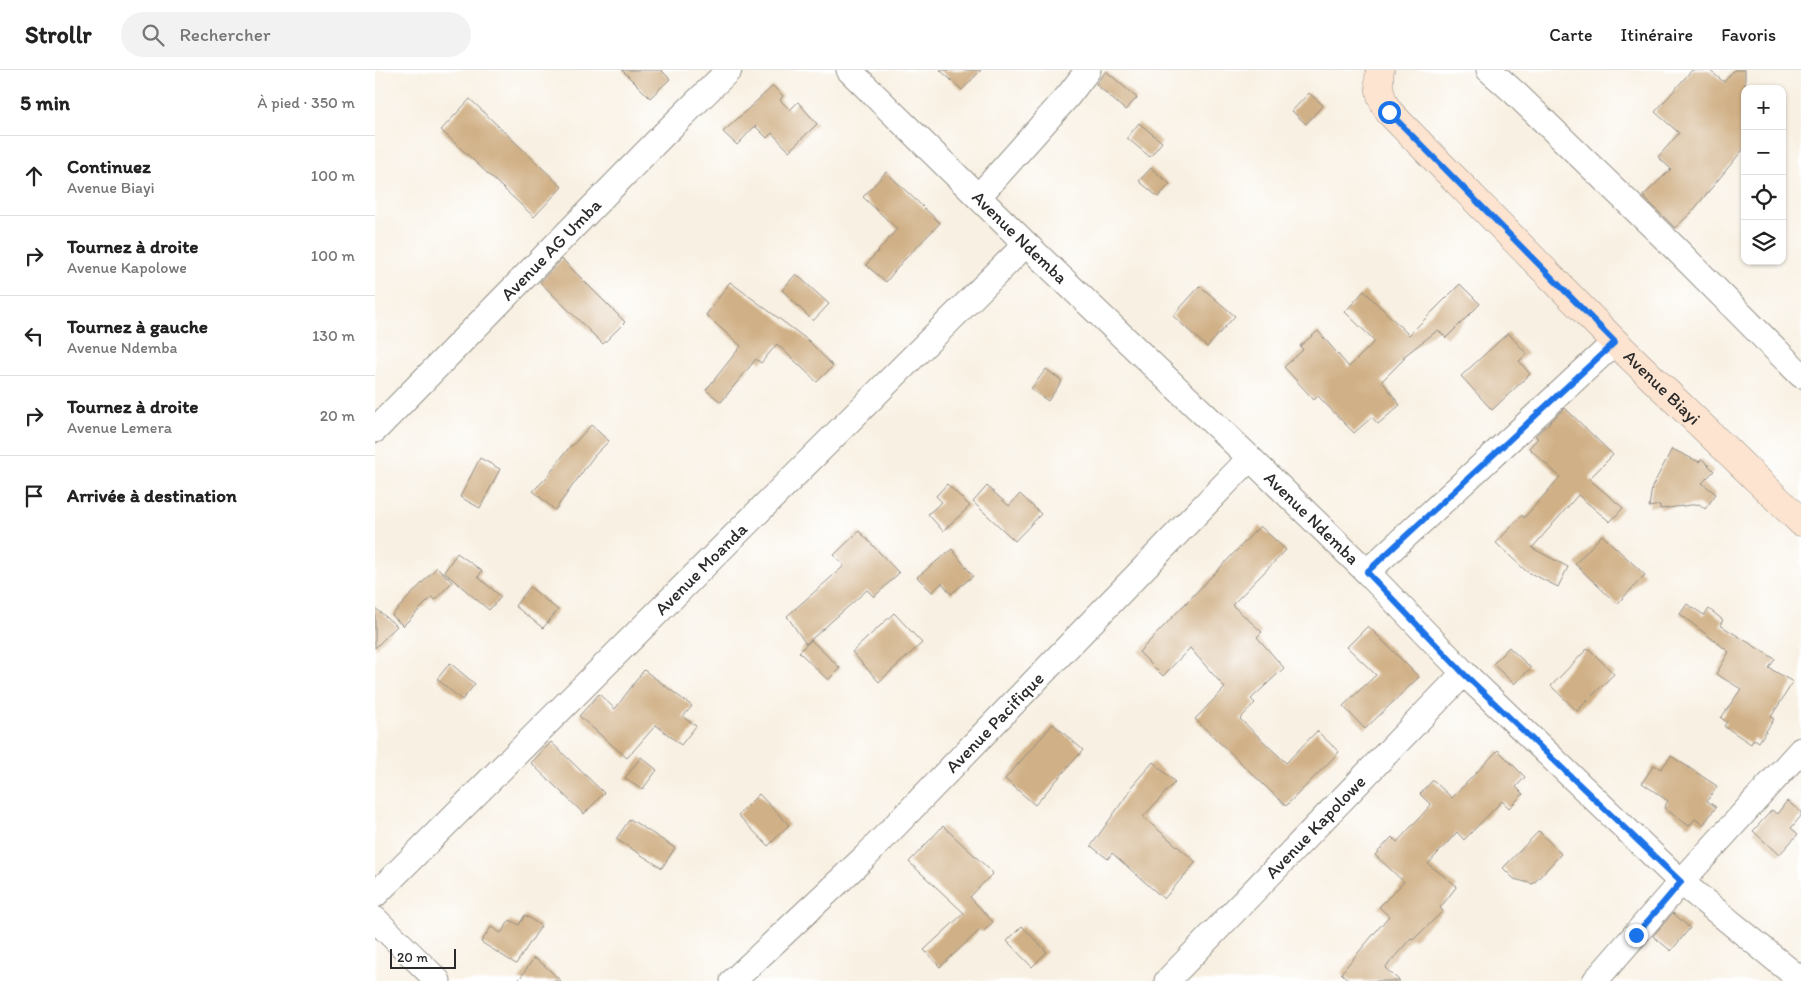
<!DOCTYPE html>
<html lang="fr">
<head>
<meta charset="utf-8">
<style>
  :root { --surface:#fff; --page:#f2f2f2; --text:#222; --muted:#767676; --line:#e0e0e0 }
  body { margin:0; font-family:Itim,sans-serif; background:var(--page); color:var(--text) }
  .controls { position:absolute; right:15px; top:15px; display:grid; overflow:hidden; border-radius:10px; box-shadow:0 1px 4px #0004 }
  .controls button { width:45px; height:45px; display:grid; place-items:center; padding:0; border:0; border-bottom:1px solid var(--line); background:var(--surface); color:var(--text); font:25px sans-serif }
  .scale { position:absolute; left:15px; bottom:12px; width:66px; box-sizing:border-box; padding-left:5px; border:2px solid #2b2b2b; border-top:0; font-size:14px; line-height:18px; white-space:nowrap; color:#2b2b2b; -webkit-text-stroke:4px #fff; paint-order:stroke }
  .stop { position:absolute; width:15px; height:15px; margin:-11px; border:4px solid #1a73e8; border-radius:50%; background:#fff }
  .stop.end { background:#1a73e8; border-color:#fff; box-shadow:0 1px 5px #0008 }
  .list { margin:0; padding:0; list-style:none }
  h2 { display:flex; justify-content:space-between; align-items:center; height:65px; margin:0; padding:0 20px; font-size:21px }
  h2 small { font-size:16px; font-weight:400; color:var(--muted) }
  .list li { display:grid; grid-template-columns:32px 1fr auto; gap:15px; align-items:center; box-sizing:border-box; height:80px; padding:0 20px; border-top:1px solid var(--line) }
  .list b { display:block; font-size:19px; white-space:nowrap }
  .list p { margin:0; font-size:16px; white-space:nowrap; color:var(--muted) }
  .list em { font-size:16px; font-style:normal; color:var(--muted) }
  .icon { flex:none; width:28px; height:28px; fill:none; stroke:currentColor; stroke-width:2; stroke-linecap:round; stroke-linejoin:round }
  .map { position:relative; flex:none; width:1426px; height:911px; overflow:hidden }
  header { display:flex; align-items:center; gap:30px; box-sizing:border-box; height:70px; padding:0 25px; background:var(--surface); border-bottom:1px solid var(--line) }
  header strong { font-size:24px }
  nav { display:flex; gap:28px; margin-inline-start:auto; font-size:18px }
  .search { width:350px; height:45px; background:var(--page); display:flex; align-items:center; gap:12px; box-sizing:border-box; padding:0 18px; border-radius:28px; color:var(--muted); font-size:19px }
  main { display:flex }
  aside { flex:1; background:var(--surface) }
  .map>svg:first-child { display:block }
</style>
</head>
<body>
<header>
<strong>Strollr</strong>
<div class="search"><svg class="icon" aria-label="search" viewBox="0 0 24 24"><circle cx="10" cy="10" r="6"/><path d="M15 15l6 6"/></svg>Rechercher</div>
<nav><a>Carte</a><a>Itinéraire</a><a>Favoris</a></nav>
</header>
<main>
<aside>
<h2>5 min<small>À pied · 350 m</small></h2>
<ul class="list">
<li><svg class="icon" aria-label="ahead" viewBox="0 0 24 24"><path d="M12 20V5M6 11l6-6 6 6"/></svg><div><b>Continuez</b><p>Avenue Biayi</p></div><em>100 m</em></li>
<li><svg class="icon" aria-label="right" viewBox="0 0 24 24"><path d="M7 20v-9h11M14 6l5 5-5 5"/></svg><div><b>Tournez à droite</b><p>Avenue Kapolowe</p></div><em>100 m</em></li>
<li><svg class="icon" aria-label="left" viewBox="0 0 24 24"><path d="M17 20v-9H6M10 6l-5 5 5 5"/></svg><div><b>Tournez à gauche</b><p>Avenue Ndemba</p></div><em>130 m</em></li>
<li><svg class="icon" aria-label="right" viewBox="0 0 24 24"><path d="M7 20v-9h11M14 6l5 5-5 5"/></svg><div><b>Tournez à droite</b><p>Avenue Lemera</p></div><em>20 m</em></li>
<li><svg class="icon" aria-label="arrive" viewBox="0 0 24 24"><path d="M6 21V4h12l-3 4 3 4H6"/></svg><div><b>Arrivée à destination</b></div></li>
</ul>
</aside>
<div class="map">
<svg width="1426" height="911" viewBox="0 0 1426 911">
  <rect width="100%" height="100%" fill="#fff"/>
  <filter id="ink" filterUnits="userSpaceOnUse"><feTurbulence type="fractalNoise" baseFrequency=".02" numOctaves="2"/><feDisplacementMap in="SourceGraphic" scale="10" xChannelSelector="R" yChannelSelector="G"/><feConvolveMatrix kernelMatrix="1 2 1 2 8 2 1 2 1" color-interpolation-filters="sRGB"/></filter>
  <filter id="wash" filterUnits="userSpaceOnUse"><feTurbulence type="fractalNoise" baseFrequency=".0096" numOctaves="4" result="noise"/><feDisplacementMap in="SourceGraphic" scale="20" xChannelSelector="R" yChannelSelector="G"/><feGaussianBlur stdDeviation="1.12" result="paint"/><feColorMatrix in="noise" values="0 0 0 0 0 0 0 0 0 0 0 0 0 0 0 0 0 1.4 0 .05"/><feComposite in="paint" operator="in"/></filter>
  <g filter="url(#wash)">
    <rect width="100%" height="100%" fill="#f8f0e2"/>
    <g id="blocks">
      <!-- building -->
      <path fill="#d0b086" d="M 247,0 L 286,0 L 295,9 L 275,28 Z
        M 565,0 L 606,0 L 587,20 Z
        M 1317,0 L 1334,0 L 1349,12 L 1359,0 L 1370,0 L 1370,77 L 1316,143 L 1300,158 L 1268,126 L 1296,99 L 1283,87 L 1304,63 L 1280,42 Z
        M 731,1 L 762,28 L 750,40 L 721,14 Z
        M 398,16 L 408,26 L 405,30 L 415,40 L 423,32 L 442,54 L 414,81 L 397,63 L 392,68 L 380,56 L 362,75 L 348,62 Z
        M 934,23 L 948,35 L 931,54 L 917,41 Z
        M 95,29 L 187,117 L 159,147 L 66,60 Z
        M 764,53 L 787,72 L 775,87 L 752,68 Z
        M 776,98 L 795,114 L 783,127 L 764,111 Z
        M 511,102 L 565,153 L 527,192 L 511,212 L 491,195 L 522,159 L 488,127 Z
        M 187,189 L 250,252 L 228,274 L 165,212 Z
        M 421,204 L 454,234 L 438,251 L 407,220 Z
        M 355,212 L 434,271 L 458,296 L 442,312 L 402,274 L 386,293 L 381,289 L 346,332 L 331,320 L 366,276 L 331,245 Z
        M 1085,214 L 1105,234 L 1071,268 L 1063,260 L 1028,287 L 1030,288 L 1007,311 L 1025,335 L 1003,354 L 997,347 L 979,363 L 943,326 L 939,330 L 909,297 L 928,280 L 925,276 L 943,261 L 974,297 L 1000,271 L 970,242 L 989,221 L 1034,265 Z
        M 825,216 L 860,246 L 832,277 L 798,246 Z
        M 1133,263 L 1152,284 L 1144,291 L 1155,304 L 1117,340 L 1086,306 Z
        M 671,299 L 687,311 L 673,331 L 656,319 Z
        M 1190,338 L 1238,385 L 1214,409 L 1248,438 L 1235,452 L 1203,425 L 1157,478 L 1193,497 L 1183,517 L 1151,501 L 1121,473 L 1147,445 L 1149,448 L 1185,407 L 1154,378 L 1163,368 L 1160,366 Z
        M 216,355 L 234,371 L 219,386 L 180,440 L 158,421 L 172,407 L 196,375 L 197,376 Z
        M 1297,379 L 1324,392 L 1327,389 L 1339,401 L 1327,413 L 1341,424 L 1330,439 L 1324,434 L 1285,439 L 1285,435 L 1274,437 L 1277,417 Z
        M 105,388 L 125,399 L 105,438 L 85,427 Z
        M 572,414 L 595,436 L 568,461 L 553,444 L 567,432 L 561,426 Z
        M 612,416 L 634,436 L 645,424 L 666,444 L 640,471 L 598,432 Z
        M 885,456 L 911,480 L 857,535 L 887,562 L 882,567 L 909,598 L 876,629 L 880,633 L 865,649 L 911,693 L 942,661 L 964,682 L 911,736 L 820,649 L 850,618 L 815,578 L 788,606 L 764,582 Z
        M 484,461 L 524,503 L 499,527 L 492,520 L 431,574 L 412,546 L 469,496 L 459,485 Z
        M 1227,465 L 1270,505 L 1242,534 L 1200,494 Z
        M 577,479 L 598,506 L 576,524 L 567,513 L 557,522 L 542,507 Z
        M 82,483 L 107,501 L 103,507 L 126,527 L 114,540 L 69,502 Z
        M 62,497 L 77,512 L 60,530 L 57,527 L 28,556 L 17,545 Z
        M 155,517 L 183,540 L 168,558 L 140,536 Z
        M 1312,534 L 1329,545 L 1334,539 L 1348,550 L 1345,555 L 1400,589 L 1394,598 L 1418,612 L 1396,647 L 1399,649 L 1384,672 L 1379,669 L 1376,674 L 1349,656 L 1352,652 L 1346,648 L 1366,619 L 1341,604 L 1354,582 L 1305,544 Z
        M 0,538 L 22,556 L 0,578 Z
        M 519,543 L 547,573 L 504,612 L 477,582 Z
        M 993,556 L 1044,607 L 990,659 L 968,636 L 1001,605 L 972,577 Z
        M 436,570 L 465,598 L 453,610 L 424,582 Z
        M 1134,577 L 1156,598 L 1139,614 L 1118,594 Z
        M 1213,578 L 1239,604 L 1202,641 L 1176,616 Z
        M 75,593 L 100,614 L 87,630 L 62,609 Z
        M 269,600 L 317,636 L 308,647 L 321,656 L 306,675 L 281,655 L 252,688 L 204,646 L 224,624 L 240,639 Z
        M 678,654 L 708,680 L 660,735 L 630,709 Z
        M 176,672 L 229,723 L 209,744 L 156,693 Z
        M 1123,680 L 1150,707 L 1141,717 L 1148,724 L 1134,738 L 1127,731 L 1089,770 L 1082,762 L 1053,794 L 1082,816 L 1065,838 L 1068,841 L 1038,870 L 1036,868 L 1010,898 L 1025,911 L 975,911 L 966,903 L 1014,846 L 1004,837 L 1029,812 L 1000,785 L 1017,767 L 1022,772 L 1056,735 L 1045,724 L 1058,710 L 1077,728 Z
        M 1296,686 L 1342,716 L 1332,731 L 1341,737 L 1328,755 L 1320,749 L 1314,756 L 1289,738 L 1293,731 L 1267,713 L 1279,695 L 1286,699 Z
        M 266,687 L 282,700 L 267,720 L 250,708 Z
        M 778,692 L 800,712 L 768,747 L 821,792 L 789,829 L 737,783 L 733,789 L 716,776 L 757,718 L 756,717 Z
        M 384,724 L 414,755 L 393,776 L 363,745 Z
        M 1412,731 L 1426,742 L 1426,746 L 1416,758 L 1423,764 L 1404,785 L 1378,761 L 1397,740 L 1402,744 Z
        M 255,749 L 300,778 L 287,798 L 241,769 Z
        M 568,756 L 618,803 L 595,827 L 618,852 L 608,862 L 605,860 L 565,897 L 549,880 L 589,843 L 534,792 Z
        M 1164,761 L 1186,784 L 1158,814 L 1139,809 L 1128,798 Z
        M 1298,843 L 1315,858 L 1296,881 L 1278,866 Z
        M 150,845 L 166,856 L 141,894 L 106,872 L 116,857 L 126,863 L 135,850 L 144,855 Z
        M 647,856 L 672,882 L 657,897 L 632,871 Z
        M 159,888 L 169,895 L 186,911 L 143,911 Z"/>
    </g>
  </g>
  <g filter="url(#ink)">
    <use href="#blocks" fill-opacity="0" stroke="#928e86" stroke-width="1"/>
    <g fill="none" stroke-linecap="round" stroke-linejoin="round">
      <defs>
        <g id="street">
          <path id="s1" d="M 474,0 L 651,174 L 875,388 L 992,502 L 1089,603 L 1306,812 L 1426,910"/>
          <path d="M 1114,0 L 1140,23 L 1299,177 L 1426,305"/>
          <path d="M 604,126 L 693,26 L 713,0"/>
          <path id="s2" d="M 0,360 L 291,62 L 354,0"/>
          <path d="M 992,502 L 1240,272"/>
          <path id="s3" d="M 0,825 L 651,174"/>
          <path d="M 0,849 L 63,911"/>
          <path id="s4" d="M 358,911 L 490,787 L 875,388"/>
          <path id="s5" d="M 792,911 L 1089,603"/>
          <path d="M 1220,911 L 1306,812 L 1426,680"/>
        </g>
        <g id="secondary">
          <path id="s6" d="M 1005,0 C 1002,16 1005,29 1014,42 L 1240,272 L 1426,452"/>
        </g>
      </defs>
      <!-- street casing -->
      <use href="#street" stroke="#928e86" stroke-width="27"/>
      <!-- secondary casing -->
      <use href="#secondary" stroke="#928e86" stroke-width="29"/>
      <!-- street -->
      <use href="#street" stroke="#fff" stroke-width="25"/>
      <!-- secondary -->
      <use href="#secondary" stroke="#fde4d0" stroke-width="28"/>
    </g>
  </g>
  <g fill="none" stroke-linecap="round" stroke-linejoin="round" filter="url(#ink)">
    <!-- route -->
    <path stroke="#1a73e8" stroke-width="6" d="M 1014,42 L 1240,272 L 992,502 L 1088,603 L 1306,812 L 1261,865"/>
  </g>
  <g text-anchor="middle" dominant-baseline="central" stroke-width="4" stroke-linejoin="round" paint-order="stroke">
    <!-- street labels -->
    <g font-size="18" fill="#2b2b2b" stroke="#fff">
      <text stroke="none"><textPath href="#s1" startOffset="239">Avenue Ndemba</textPath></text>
      <text stroke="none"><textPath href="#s2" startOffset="252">Avenue AG Umba</textPath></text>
      <text stroke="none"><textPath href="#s6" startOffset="432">Avenue Biayi</textPath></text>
      <text stroke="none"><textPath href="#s1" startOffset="644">Avenue Ndemba</textPath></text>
      <text stroke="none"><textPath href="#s3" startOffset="461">Avenue Moanda</textPath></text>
      <text stroke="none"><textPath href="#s4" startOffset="368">Avenue Pacifique</textPath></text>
      <text stroke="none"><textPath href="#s5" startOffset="214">Avenue Kapolowe</textPath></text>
    </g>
  </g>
</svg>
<div class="controls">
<button>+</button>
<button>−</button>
<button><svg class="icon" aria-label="locate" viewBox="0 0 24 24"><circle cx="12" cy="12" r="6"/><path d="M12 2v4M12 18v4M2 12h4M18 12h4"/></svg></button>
<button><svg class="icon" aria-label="layers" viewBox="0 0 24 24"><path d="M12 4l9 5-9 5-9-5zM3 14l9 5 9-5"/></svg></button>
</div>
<div class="scale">20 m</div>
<div class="stop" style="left:1014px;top:42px"></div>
<div class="stop end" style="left:1261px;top:865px"></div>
</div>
</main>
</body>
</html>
